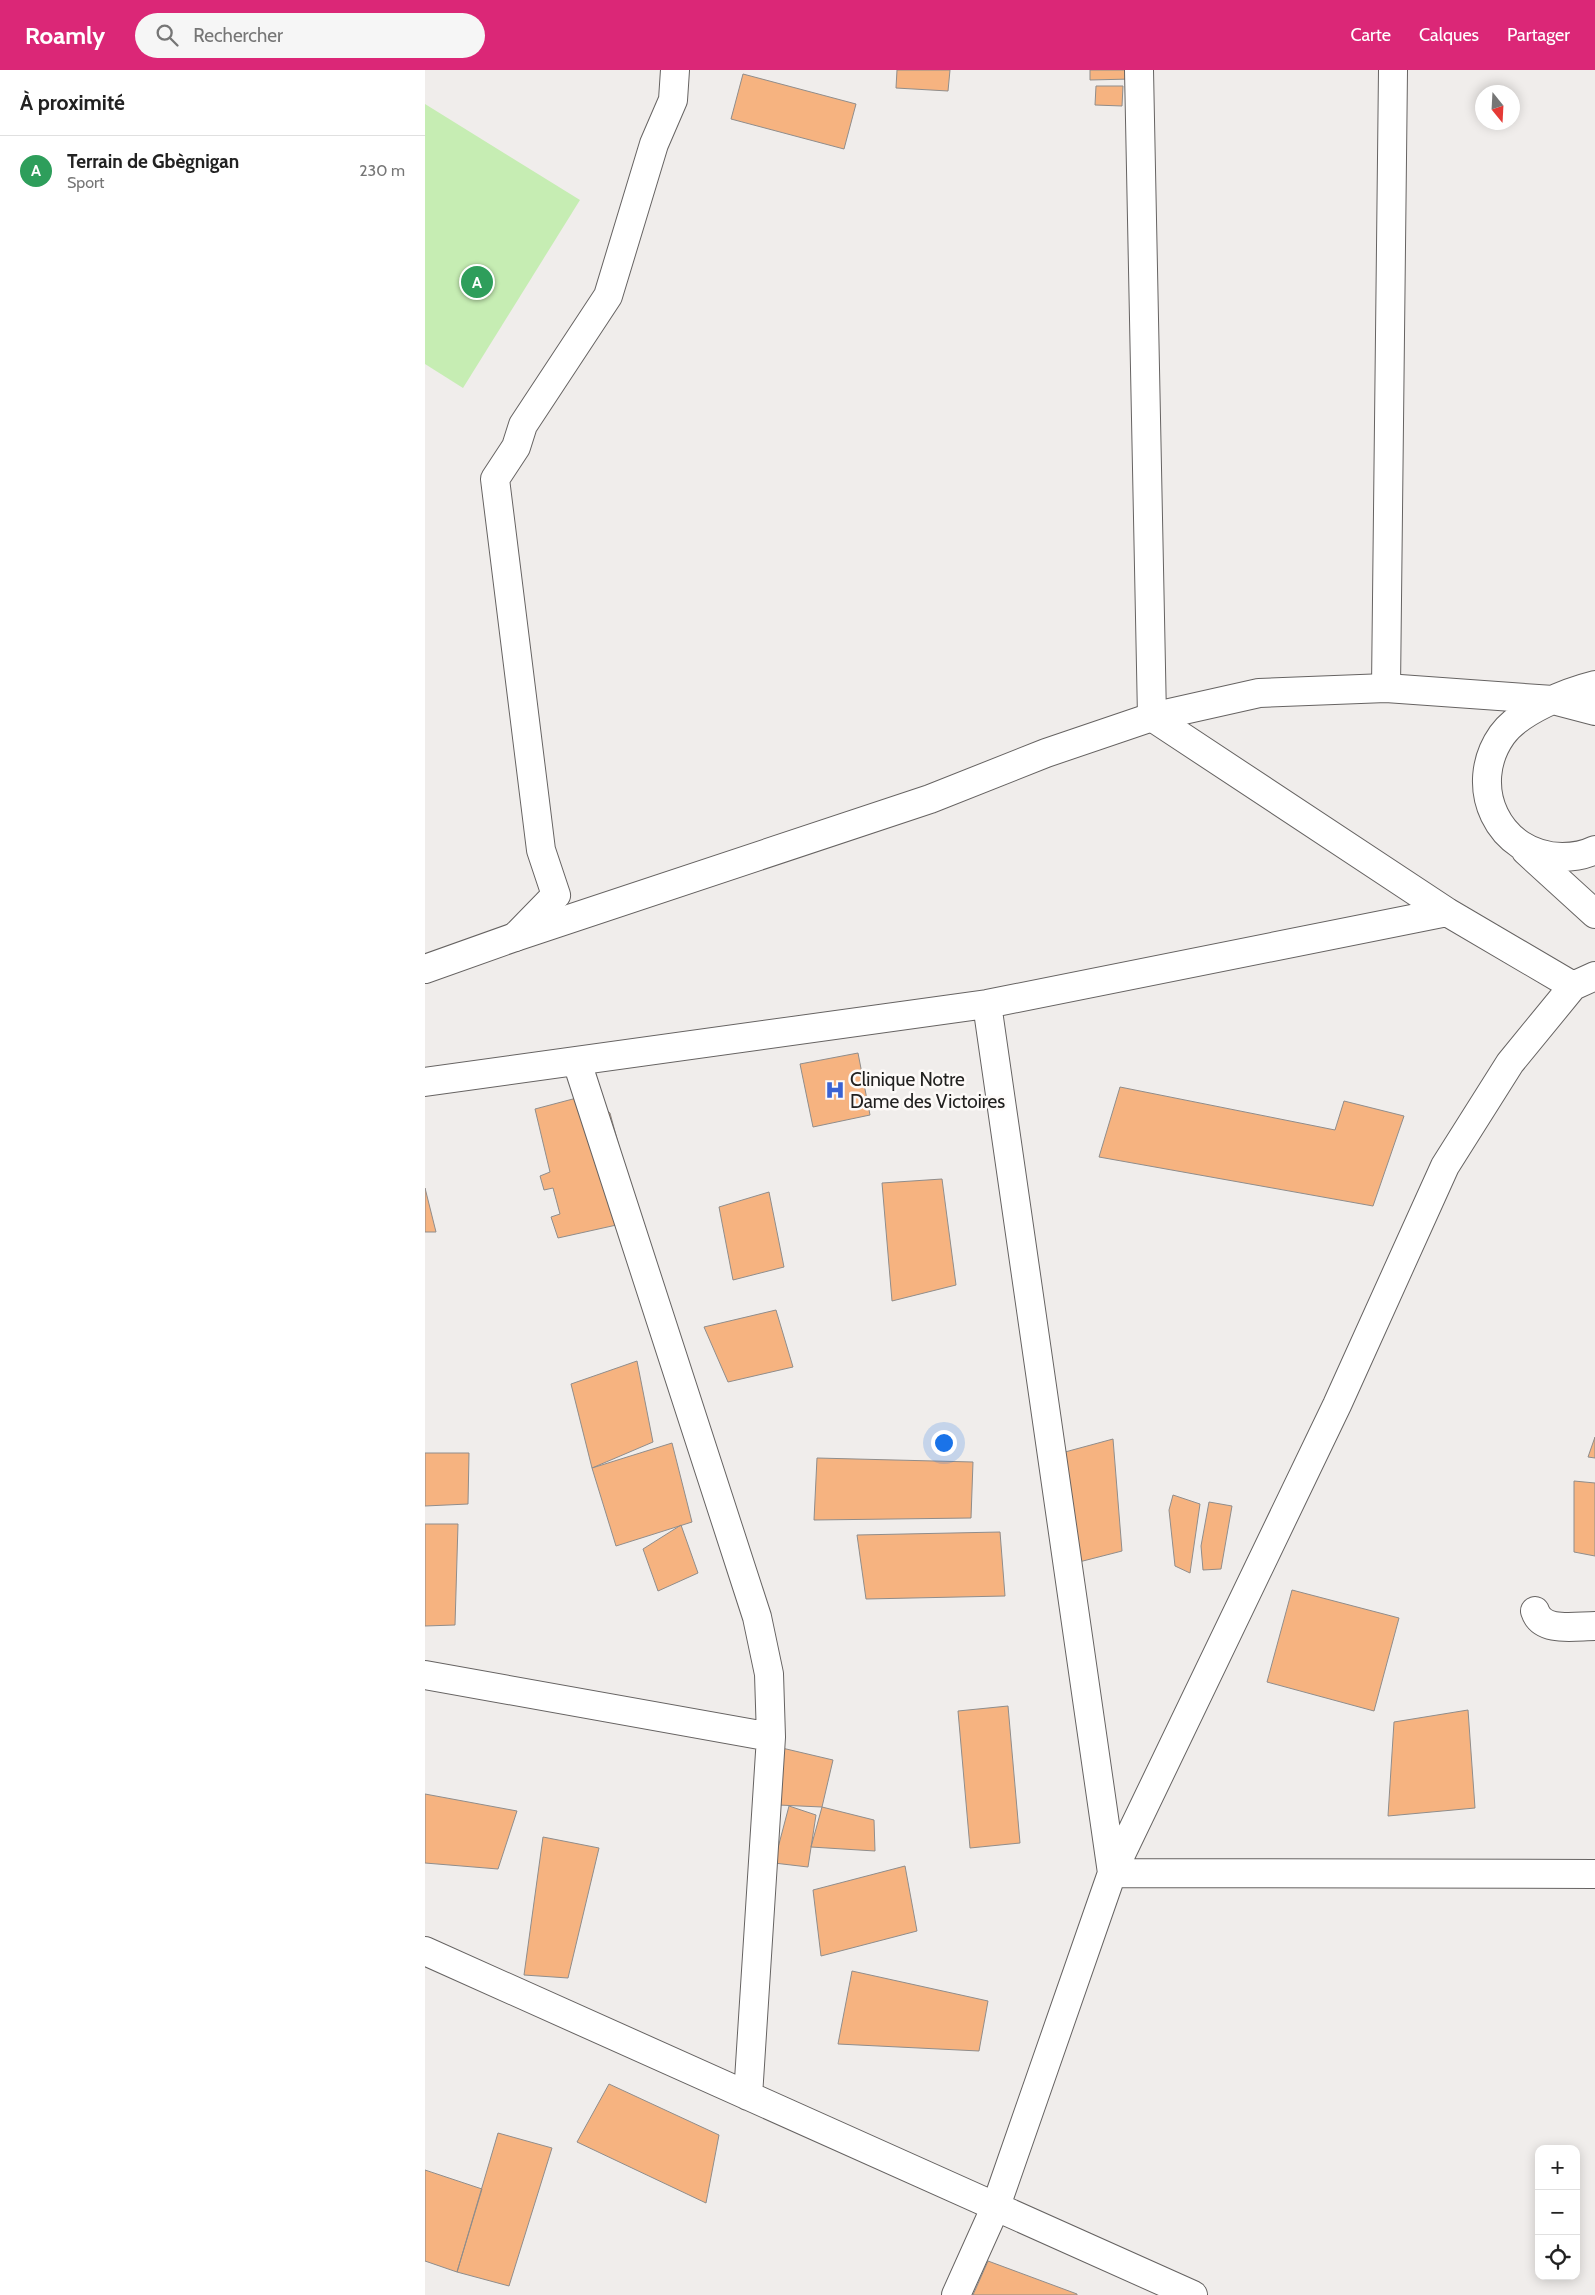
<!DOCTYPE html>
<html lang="fr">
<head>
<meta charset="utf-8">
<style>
  :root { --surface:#fff; --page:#f6f6f6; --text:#222; --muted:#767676; --line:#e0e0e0; --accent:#db2777 }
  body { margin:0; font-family:Cabin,sans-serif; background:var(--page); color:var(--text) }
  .controls { position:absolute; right:15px; bottom:15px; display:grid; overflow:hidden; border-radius:10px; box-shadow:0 2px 12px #0003 }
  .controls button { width:45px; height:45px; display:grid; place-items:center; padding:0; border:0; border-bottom:1px solid var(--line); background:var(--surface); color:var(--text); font:25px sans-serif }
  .compass { position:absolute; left:1050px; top:15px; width:45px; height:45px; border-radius:50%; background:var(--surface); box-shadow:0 2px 12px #0003; rotate:162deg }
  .you { position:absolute; left:518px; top:1372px; width:18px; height:18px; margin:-12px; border:4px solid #fff; border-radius:50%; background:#1a73e8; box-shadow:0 0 0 8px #1a73e833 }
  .badge { display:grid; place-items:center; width:32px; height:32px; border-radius:50%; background:var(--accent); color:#fff; font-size:16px; font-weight:700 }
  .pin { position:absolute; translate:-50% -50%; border:2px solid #fff; box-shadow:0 1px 5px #0006 }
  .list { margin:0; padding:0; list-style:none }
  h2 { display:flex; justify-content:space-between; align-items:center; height:65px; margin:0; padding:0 20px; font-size:21px }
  h2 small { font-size:16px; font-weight:400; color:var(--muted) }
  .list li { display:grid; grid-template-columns:32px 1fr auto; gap:15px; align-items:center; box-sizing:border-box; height:70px; padding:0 20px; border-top:1px solid var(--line) }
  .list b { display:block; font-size:19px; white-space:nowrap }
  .list p { margin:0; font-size:16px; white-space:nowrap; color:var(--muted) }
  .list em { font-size:16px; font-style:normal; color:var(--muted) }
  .icon { flex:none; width:28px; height:28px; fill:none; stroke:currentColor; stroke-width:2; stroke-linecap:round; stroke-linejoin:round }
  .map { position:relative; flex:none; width:1170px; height:2225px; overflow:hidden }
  header { display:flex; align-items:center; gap:30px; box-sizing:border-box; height:70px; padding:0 25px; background:var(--accent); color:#fff }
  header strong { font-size:24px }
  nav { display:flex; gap:28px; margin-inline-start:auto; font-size:18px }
  .search { width:350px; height:45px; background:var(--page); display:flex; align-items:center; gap:12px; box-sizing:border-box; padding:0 18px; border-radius:28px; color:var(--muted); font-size:19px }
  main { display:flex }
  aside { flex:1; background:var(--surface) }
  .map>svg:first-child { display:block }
</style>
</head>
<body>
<header>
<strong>Roamly</strong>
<div class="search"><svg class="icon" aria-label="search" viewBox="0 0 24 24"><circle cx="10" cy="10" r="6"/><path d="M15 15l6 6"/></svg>Rechercher</div>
<nav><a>Carte</a><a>Calques</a><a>Partager</a></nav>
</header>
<main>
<aside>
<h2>À proximité<small></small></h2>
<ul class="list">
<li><span class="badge" style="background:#2e9e5b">A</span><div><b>Terrain de Gbègnigan</b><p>Sport</p></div><em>230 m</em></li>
</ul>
</aside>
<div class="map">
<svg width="1170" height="2225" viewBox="0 0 1170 2225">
  <rect width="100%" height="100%" fill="#f0edeb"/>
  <!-- green -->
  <path fill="#c6edb3" d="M 0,34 L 155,130 L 38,318 L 0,294 Z"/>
  <!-- building -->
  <path fill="#f6b380" stroke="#908d8b" d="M 472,0 L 525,0 L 523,21 L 471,18 Z
    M 665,0 L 706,0 L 706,9 L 665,10 Z
    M 318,4 L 431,34 L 419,79 L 306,49 Z
    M 671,16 L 698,16 L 697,36 L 670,35 Z
    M 433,983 L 445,1045 L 388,1057 L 375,994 Z
    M 695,1017 L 910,1060 L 919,1031 L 979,1046 L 948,1136 L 674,1087 Z
    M 163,1025 L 185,1043 L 214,1150 L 133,1168 L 126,1147 L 135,1144 L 128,1118 L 119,1120 L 115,1106 L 125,1102 L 110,1039 Z
    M 517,1109 L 531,1215 L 467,1231 L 457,1113 Z
    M 0,1118 L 11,1162 L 0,1162 Z
    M 344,1122 L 359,1197 L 308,1210 L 294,1137 Z
    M 351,1240 L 368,1297 L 303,1312 L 279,1257 Z
    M 212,1291 L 228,1372 L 167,1398 L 146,1314 Z
    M 1170,1367 L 1170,1388 L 1163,1387 Z
    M 688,1369 L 697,1481 L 654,1492 L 640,1382 Z
    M 247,1373 L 267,1452 L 191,1476 L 167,1398 Z
    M 0,1383 L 44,1383 L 43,1434 L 0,1436 Z
    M 392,1388 L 548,1392 L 546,1448 L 389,1450 Z
    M 1149,1411 L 1170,1413 L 1170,1486 L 1149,1482 Z
    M 748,1425 L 775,1434 L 765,1503 L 750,1496 L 744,1440 Z
    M 784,1432 L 807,1436 L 796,1499 L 778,1500 L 776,1476 Z
    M 0,1454 L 33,1454 L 30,1555 L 0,1556 Z
    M 256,1455 L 273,1503 L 233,1521 L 218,1479 Z
    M 575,1462 L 580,1526 L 441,1529 L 432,1465 Z
    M 867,1520 L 974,1548 L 949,1641 L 842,1612 Z
    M 583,1636 L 595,1773 L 545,1778 L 533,1641 Z
    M 1043,1640 L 1050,1738 L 963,1746 L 969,1652 Z
    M 357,1678 L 408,1690 L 397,1737 L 353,1735 Z
    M 0,1724 L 92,1741 L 73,1799 L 0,1793 Z
    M 364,1736 L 391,1745 L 383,1797 L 349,1793 Z
    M 397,1737 L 449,1750 L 450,1781 L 386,1777 Z
    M 118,1767 L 174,1778 L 143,1908 L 99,1905 Z
    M 480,1796 L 492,1861 L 396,1886 L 388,1820 Z
    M 427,1901 L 563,1931 L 554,1981 L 413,1974 Z
    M 184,2014 L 294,2065 L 281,2133 L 152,2072 Z
    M 73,2063 L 127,2078 L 84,2216 L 32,2202 Z
    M 0,2100 L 57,2119 L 32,2202 L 0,2191 Z
    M 563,2191 L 652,2224 L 652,2225 L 548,2225 Z"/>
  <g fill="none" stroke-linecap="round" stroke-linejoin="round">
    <defs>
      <path id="street" d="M 714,0 L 727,647 L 1022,842 L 1148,916
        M 961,618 L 968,0
        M 90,867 L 131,825 L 116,780 L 70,409 L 91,377 L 98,355 L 183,226 L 229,74 L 248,30 L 250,0
        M 562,934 L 687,1803 L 1170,1804
        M 152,992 L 332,1547 L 344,1604 L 346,1667 L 323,2026
        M 0,1012 L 562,934 L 1022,842
        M 1110,1541 C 1117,1563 1150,1556 1170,1556
        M 0,1605 L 346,1667
        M 0,1881 L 768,2225
        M 531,2225 L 571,2136 L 687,1803 L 912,1335 L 1020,1096 L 1085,993 L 1148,916 L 1170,906"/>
      <path id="secondary" d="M 1170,615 C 1142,622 1094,641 1077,665 C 1041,716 1073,786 1137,787 C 1148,787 1160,785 1170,780
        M 1101,781 L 1170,844
        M 0,899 L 90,867 L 505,729 L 621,683 L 727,647 L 834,623 L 961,618 L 1128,630 L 1170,641"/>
    </defs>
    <!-- street casing -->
    <use href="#street" stroke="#666362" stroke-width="30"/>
    <!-- secondary casing -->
    <use href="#secondary" stroke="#666362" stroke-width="30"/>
    <!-- street -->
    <use href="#street" stroke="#fff" stroke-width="28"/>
    <!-- secondary -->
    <use href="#secondary" stroke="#fff" stroke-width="28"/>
  </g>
  <!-- icons -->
  <defs>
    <symbol id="hospital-bare" viewBox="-9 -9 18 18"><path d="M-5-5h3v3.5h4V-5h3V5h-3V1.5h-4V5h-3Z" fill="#3a62d3" stroke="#fdfaf8" stroke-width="2.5" paint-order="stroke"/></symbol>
  </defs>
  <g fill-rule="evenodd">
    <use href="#hospital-bare" x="396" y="1006" width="28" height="28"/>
  </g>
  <g text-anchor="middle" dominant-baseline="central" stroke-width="5" stroke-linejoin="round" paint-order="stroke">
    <!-- poi labels -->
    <g font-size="19" fill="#222120" stroke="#fdfaf8" text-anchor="start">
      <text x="425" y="1009">Clinique Notre<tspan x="425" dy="22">Dame des Victoires</tspan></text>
    </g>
  </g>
</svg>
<div class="controls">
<button>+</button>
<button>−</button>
<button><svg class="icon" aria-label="locate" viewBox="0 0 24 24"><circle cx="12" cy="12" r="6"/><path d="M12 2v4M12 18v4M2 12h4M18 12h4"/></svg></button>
</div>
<svg class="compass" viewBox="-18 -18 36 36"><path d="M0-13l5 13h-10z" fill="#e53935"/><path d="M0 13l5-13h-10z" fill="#767676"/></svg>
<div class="you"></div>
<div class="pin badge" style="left:52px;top:212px;background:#2e9e5b">A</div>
</div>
</main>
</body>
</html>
